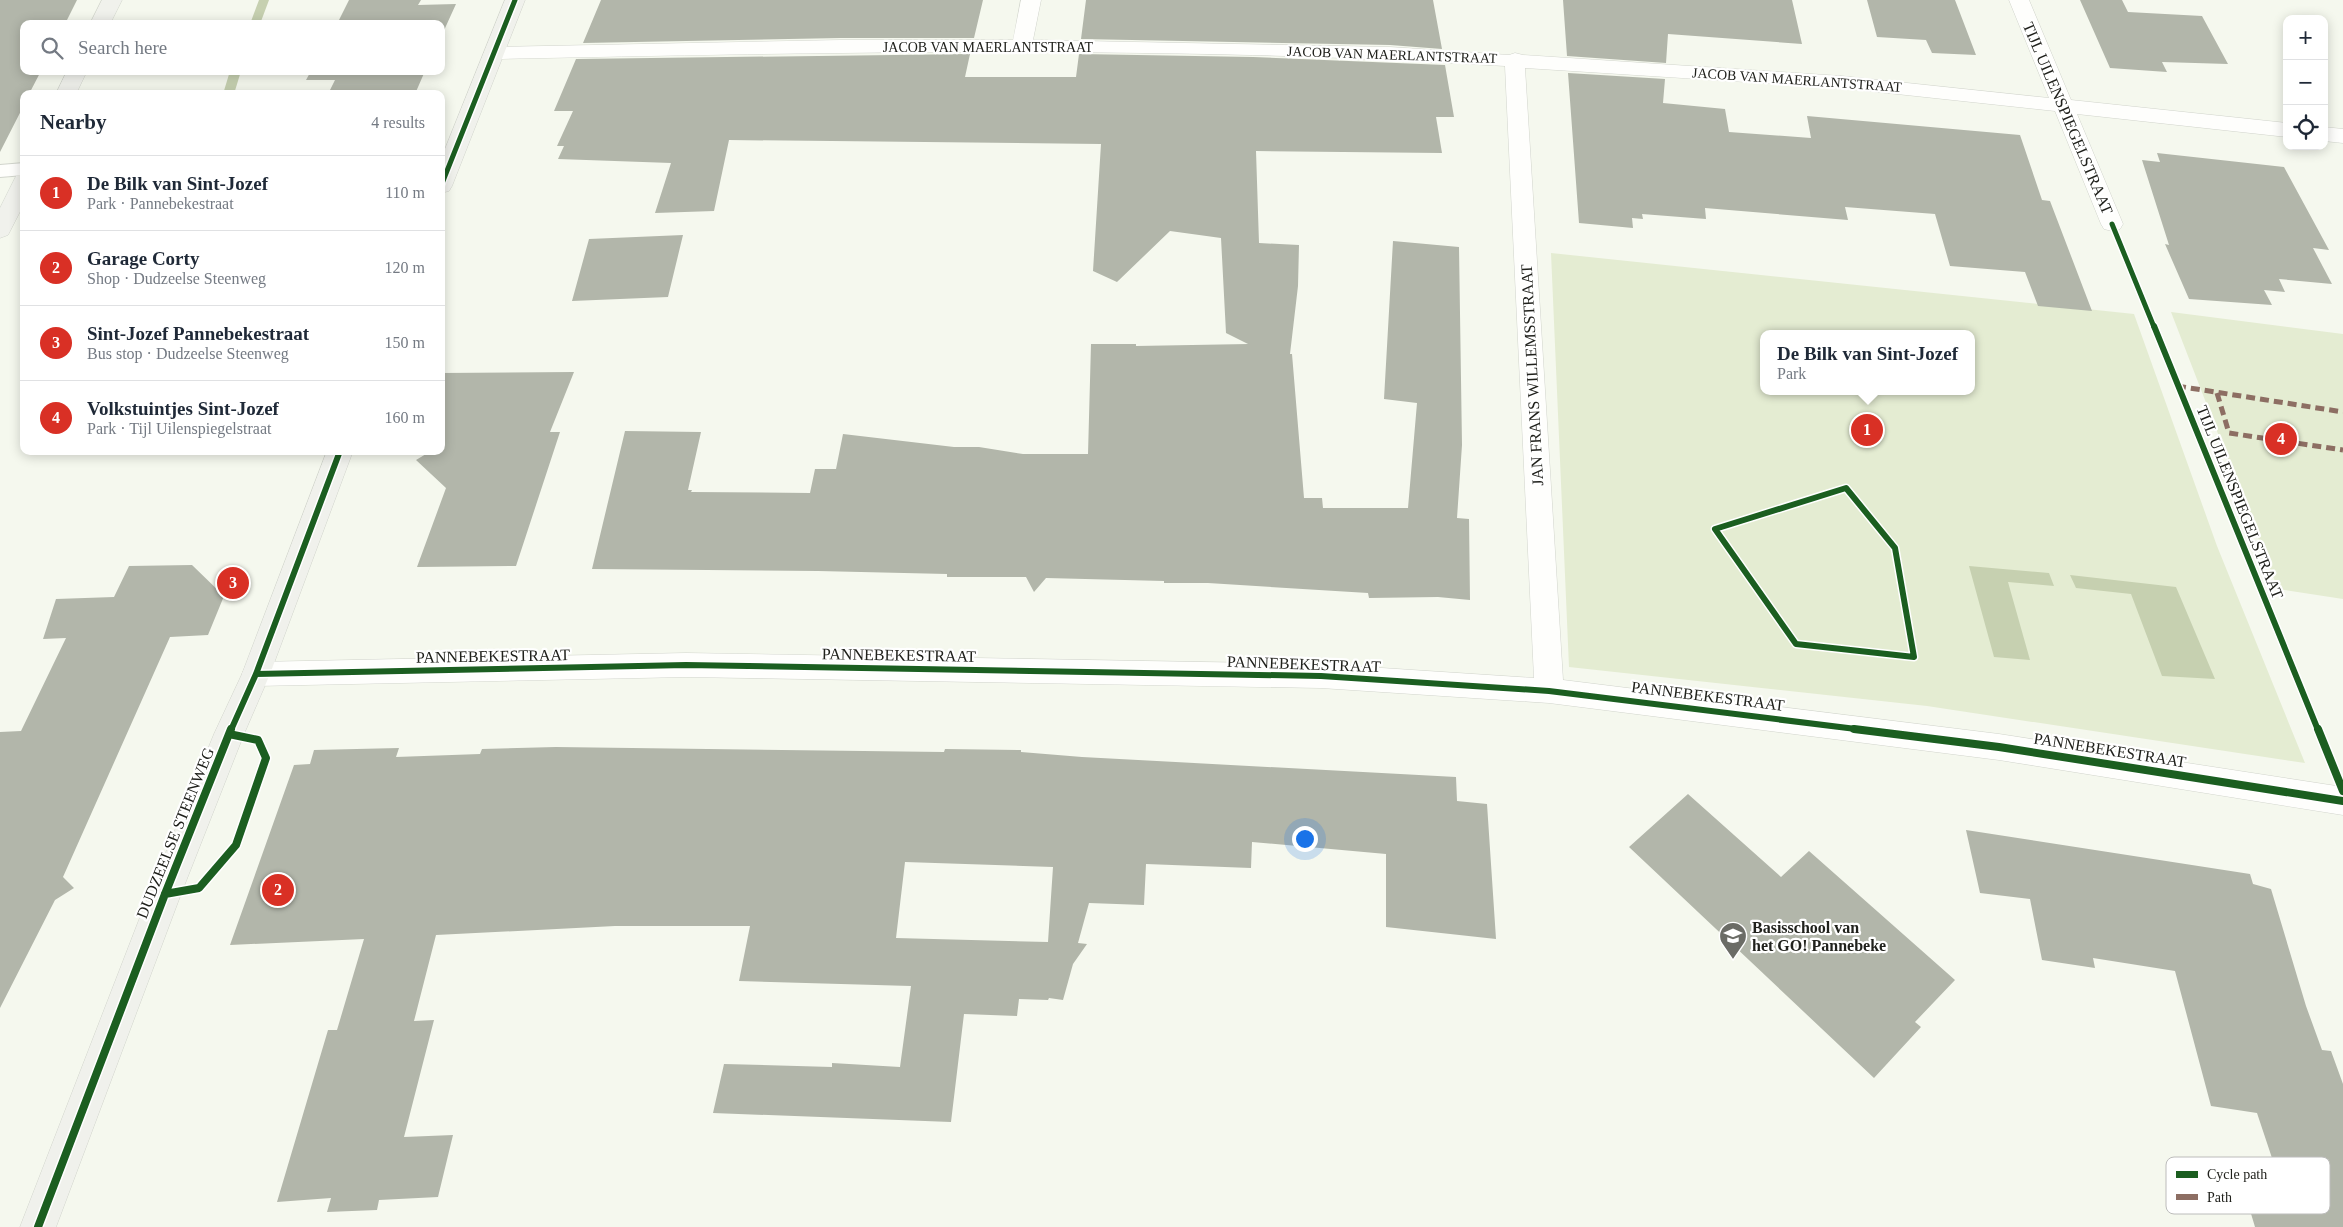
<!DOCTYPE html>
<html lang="en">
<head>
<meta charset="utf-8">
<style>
  :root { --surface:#fff; --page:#f2f2f3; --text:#1f2937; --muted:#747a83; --line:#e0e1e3; --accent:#d93025 }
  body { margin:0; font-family:Georgia,serif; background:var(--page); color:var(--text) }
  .controls { position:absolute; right:15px; top:15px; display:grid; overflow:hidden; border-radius:10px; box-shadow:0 2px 12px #0003 }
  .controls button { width:45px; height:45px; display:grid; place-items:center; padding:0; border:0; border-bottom:1px solid var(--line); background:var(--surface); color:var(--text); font:25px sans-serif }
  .you { position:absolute; left:1304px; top:838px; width:18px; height:18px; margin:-12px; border:4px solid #fff; border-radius:50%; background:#1a73e8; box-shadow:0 0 0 8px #1a73e833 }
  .badge { display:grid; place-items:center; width:32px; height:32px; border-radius:50%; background:var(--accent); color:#fff; font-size:16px; font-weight:700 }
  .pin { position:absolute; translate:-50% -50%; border:2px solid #fff; box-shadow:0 1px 5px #0006 }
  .popup { position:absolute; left:1760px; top:330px; width:215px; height:65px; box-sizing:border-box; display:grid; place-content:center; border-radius:10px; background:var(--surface); filter:drop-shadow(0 1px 4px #0005); font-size:16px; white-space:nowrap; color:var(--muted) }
  .popup b { font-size:19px; color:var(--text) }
  .popup::after { content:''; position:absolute; left:50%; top:100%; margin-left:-10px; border:10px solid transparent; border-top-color:var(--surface) }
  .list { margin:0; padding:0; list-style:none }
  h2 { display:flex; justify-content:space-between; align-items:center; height:65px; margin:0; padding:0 20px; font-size:21px }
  h2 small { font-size:16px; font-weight:400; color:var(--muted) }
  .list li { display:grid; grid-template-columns:32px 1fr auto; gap:15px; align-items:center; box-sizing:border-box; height:75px; padding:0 20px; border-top:1px solid var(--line) }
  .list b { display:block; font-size:19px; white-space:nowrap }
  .list p { margin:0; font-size:16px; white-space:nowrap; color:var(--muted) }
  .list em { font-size:16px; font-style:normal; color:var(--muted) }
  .icon { flex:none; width:28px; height:28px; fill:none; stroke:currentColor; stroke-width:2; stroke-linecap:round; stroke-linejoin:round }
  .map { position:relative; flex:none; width:2343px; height:1227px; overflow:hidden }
  .search { position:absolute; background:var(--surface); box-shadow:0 2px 12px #0003; left:20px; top:20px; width:425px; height:55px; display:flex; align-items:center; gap:12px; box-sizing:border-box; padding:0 18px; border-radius:10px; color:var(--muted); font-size:19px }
  .panel { position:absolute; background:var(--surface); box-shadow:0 2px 12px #0003; left:20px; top:90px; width:425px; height:365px; border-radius:10px }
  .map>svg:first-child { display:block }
</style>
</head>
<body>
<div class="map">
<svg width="2343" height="1227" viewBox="0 0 2343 1227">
  <rect width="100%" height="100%" fill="#f5f8ee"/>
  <!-- green -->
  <path fill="#e4ecd2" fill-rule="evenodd" d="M 1551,253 L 2134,314 L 2217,546 L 2305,763 L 1927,706 L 1569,667 ZM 1763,334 L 1971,334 L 1971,391 L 1763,391 Z
    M 2171,312 L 2343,334 L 2343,599 L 2278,589 Z"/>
  <!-- water -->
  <path fill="#c6d0b0" d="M 1969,566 L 2049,573 L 2054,586 L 2008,582 L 2030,660 L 1994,657 Z
    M 2070,575 L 2176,587 L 2215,679 L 2162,676 L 2131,594 L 2076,588 Z"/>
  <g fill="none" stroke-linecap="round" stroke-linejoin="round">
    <!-- stream -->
    <path fill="#c6d0b0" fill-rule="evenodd" d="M 259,0 L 269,0 L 260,24 L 250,24 Z
      M 230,71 L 241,71 L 234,94 L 223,94 Z"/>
  </g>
  <!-- building -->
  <path fill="#b2b6aa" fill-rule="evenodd" d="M 0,0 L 77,0 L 65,24 L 24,24 L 24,71 L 41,71 L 29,94 L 24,94 L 24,105 L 0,152 Z
    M 349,0 L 421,0 L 418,5 L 456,4 L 441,37 L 441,24 L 337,24 Z
    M 601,0 L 983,0 L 974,38 L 841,38 L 583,43 Z
    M 1086,0 L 1433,0 L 1442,49 L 1390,45 L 1081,39 Z
    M 1563,0 L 1792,0 L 1802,44 L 1668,34 L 1666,63 L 1567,56 Z
    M 1867,0 L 1955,0 L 1976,55 L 1932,53 L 1926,40 L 1877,37 Z
    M 2080,0 L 2122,0 L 2128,12 L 2202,16 L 2228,64 L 2162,62 L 2167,72 L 2110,68 Z
    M 970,54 L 965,77 L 1076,77 L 1079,54 L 1253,57 L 1445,65 L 1454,117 L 1436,117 L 1442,153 L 1256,151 L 1259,243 L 1299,245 L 1298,286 L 1290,354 L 1292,354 L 1304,498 L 1322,498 L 1323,508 L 1408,508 L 1417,403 L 1384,399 L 1393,241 L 1459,247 L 1462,445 L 1457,518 L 1469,519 L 1470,600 L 1438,597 L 1369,598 L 1368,593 L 1208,583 L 1164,583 L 1164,581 L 1046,578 L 1034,592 L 1026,577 L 947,577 L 947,574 L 818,571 L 592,569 L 625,431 L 701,432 L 688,490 L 692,490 L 691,492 L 810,493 L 815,469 L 836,469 L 843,434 L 954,447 L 979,447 L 1023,454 L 1088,454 L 1091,344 L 1136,344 L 1136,346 L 1248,344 L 1226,333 L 1221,238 L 1170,231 L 1117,282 L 1093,271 L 1101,144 L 729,140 L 714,211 L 655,213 L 671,163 L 558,159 L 564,146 L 557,146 L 573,111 L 554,111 L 576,59 Z
    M 311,71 L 425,71 L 415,94 L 328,94 L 335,80 L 306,80 Z
    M 1568,73 L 1665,79 L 1663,103 L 1725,109 L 1729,132 L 1811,138 L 1807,116 L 2020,135 L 2042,200 L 2050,201 L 2092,311 L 2038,306 L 2025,272 L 1950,266 L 1935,214 L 1845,207 L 1848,220 L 1705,208 L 1706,219 L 1642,214 L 1643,219 L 1632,218 L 1633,228 L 1579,223 Z
    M 2157,153 L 2284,167 L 2329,250 L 2313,248 L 2332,284 L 2279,279 L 2285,292 L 2264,290 L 2272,305 L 2189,299 L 2165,244 L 2169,245 L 2142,160 L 2160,162 Z
    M 683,235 L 668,297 L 572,301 L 589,239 Z
    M 574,372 L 550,432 L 560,432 L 516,566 L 417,567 L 446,488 L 416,460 L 431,451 L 441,451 L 441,373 Z
    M 192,565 L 224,596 L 208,635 L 170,637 L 63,877 L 74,888 L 55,900 L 0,1008 L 0,732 L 21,731 L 66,638 L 43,639 L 56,599 L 114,597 L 129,566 Z
    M 556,747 L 944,752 L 945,749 L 1021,750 L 1021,752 L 1082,757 L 1456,777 L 1457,801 L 1487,804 L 1496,939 L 1386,927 L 1386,854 L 1252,842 L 1251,868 L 1146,864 L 1144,905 L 1089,903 L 1078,943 L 1087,944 L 1073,964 L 1063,1000 L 1049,998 L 1048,1000 L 1019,999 L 1017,1016 L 964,1014 L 951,1122 L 713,1113 L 724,1064 L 832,1067 L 832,1063 L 900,1067 L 911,986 L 739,981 L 750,926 L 615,926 L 436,935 L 414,1021 L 434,1020 L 404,1137 L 453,1135 L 438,1197 L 379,1200 L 377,1210 L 327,1212 L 331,1198 L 277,1202 L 328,1030 L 337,1030 L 364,939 L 230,945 L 294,765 L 310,764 L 314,750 L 399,748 L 396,757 L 480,754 L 482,749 ZM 905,862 L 1053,867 L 1048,942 L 896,938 Z
    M 1688,794 L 1781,877 L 1809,851 L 1955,980 L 1915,1022 L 1921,1027 L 1874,1078 L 1629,847 Z
    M 1966,830 L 2250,874 L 2253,884 L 2271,889 L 2306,1006 L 2322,1050 L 2331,1051 L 2343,1084 L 2343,1227 L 2255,1227 L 2243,1187 L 2273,1161 L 2257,1113 L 2211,1106 L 2175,971 L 2093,958 L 2095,968 L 2042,960 L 2030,899 L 1980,893 Z"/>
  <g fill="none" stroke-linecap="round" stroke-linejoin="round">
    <defs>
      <path id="lane" d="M 24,163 L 24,175 L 0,177 L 0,165 Z"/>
      <path id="street" d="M 1021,0 L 1041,0 L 1033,40 L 1390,47 L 1509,55 L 1515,53 L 1523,55 L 1841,76 L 2049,98 L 2009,0 L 2029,0 L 2071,100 L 2287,123 L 2287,137 L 2077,114 L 2123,224 L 2120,229 L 2112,231 L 2104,229 L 2101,224 L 2055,111 L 1841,88 L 1525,68 L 1563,680 L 1999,734 L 2343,787 L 2343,815 L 1999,760 L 1549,703 L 1321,688 L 686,677 L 256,686 L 246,683 L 242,674 L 246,665 L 256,662 L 686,653 L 1321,664 L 1534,678 L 1505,66 C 1169,45 832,52 495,59 L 488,57 L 485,53 L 488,49 L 495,47 L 841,40 L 1013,40 Z
        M 2324,127 L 2343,129 L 2343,143 L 2324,141 Z"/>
      <path id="secondary" d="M 102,0 L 122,0 L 110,24 L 90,24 Z
        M 505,0 L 525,0 L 452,186 L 449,191 L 441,193 L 441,159 Z
        M 67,71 L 87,71 L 76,94 L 56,94 Z
        M 24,174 L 24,204 L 8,235 L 0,238 L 0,208 L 16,176 Z
        M 327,451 L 353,451 L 270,674 L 244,734 L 181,894 L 56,1227 L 20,1227 L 149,894 L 214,734 L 242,674 Z"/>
    </defs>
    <!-- lane casing -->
    <use href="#lane" stroke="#d1d4cc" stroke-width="2"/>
    <!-- street casing -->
    <use href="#street" stroke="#d1d4cc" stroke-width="1"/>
    <!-- secondary casing -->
    <use href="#secondary" stroke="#d1d4cc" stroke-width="1"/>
    <!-- lane -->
    <use href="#lane" fill="#fefefc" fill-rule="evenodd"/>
    <!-- street -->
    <use href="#street" fill="#fefefc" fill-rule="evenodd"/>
    <!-- secondary -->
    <use href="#secondary" fill="#f0f1ec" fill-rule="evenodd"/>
    <!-- quiet -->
    <path stroke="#8d6e63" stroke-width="5" stroke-dasharray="9 5" stroke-linecap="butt" d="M 2177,386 L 2343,412
      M 2217,393 L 2229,433 L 2343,450"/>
    <defs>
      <path id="cycleway-far2" d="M 441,186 L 515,0
        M 2112,224 L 2154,327"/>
      <path id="cycleway-far1" d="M 2154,326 L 2318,730
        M 1846,488 L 1895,548 L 1914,657 L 1796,644 L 1715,529 Z
        M 256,674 L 686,665 L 1321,676 L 1549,691 L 1864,730
        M 231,730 L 256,674 L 340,451"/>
      <path id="cycleway" d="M 1854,729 L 1999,747 L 2343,801
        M 2318,729 L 2343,791
        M 165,894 L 199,888 L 236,845 L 266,758 L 258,740 L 229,734
        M 38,1227 L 165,894 L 231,729"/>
    </defs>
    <!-- cycleway-far2 casing -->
    <use href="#cycleway-far2" stroke="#fff" stroke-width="8"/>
    <!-- cycleway-far1 casing -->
    <use href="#cycleway-far1" stroke="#fff" stroke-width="9"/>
    <!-- cycleway casing -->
    <use href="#cycleway" stroke="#fff" stroke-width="11"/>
    <!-- cycleway-far2 -->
    <use href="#cycleway-far2" stroke="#1b5e20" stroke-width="5"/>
    <!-- cycleway-far1 -->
    <use href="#cycleway-far1" stroke="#1b5e20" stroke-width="6"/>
    <!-- cycleway -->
    <use href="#cycleway" stroke="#1b5e20" stroke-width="8"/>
  </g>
  <!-- icons -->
  <defs>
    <symbol id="school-pin" viewBox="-11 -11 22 30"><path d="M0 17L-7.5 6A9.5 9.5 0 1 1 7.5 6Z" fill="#6b6c66" stroke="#fff"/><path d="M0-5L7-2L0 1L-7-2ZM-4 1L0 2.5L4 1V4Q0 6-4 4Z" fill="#fff"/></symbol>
  </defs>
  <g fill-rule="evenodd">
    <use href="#school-pin" x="1717" y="920" width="32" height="43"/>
  </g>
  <g text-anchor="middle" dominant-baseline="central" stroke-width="4.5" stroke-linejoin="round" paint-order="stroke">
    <!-- far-street labels -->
    <g font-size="14" fill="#20211c" stroke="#fff">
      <text x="988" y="47">JACOB VAN MAERLANTSTRAAT</text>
      <text transform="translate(1392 55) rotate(2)">JACOB VAN MAERLANTSTRAAT</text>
      <text transform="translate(1797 80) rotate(4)">JACOB VAN MAERLANTSTRAAT</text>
    </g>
    <!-- street labels -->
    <g font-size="16" fill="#20211c" stroke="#fff">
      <text transform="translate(2068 118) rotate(67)">TIJL UILENSPIEGELSTRAAT</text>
      <text transform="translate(1532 375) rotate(-93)">JAN FRANS WILLEMSSTRAAT</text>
      <text transform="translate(2240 502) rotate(68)">TIJL UILENSPIEGELSTRAAT</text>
      <text transform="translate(899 655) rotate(1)">PANNEBEKESTRAAT</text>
      <text transform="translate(493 656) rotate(-1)">PANNEBEKESTRAAT</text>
      <text transform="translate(1304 664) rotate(2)">PANNEBEKESTRAAT</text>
      <text transform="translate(1708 696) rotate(7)">PANNEBEKESTRAAT</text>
      <text transform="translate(2110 750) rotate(9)">PANNEBEKESTRAAT</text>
      <text transform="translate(175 833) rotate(-68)">DUDZEELSE STEENWEG</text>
    </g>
    <!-- poi labels -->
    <g font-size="16" font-weight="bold" fill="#20211c" stroke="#fff" text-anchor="start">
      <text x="1752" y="927">Basisschool van<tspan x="1752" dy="18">het GO! Pannebeke</tspan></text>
    </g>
  </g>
  <!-- legend -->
  <rect x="2166" y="1157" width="164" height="57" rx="8" fill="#fff" stroke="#bcbcbb" stroke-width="1"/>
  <rect x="2176" y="1171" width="22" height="7" fill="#1b5e20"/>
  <rect x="2176" y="1194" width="22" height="6" fill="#8d6e63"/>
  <g font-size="14" fill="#20211c">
    <text x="2207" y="1179">Cycle path</text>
    <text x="2207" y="1202">Path</text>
  </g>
</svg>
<div class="controls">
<button>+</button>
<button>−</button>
<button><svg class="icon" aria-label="locate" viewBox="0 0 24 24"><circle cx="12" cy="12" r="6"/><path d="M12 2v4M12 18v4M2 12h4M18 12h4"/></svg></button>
</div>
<div class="you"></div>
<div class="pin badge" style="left:1867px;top:430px">1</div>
<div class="popup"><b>De Bilk van Sint-Jozef</b>Park</div>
<div class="pin badge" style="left:278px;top:890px">2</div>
<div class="pin badge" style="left:233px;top:583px">3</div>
<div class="pin badge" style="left:2281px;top:439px">4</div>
<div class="search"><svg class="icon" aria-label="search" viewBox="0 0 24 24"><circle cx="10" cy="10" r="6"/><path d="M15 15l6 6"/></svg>Search here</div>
<section class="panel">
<h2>Nearby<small>4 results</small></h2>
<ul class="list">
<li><span class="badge">1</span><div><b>De Bilk van Sint-Jozef</b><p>Park · Pannebekestraat</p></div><em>110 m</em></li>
<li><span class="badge">2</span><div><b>Garage Corty</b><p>Shop · Dudzeelse Steenweg</p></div><em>120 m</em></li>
<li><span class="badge">3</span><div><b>Sint-Jozef Pannebekestraat</b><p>Bus stop · Dudzeelse Steenweg</p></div><em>150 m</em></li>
<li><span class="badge">4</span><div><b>Volkstuintjes Sint-Jozef</b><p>Park · Tijl Uilenspiegelstraat</p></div><em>160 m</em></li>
</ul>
</section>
</div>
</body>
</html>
